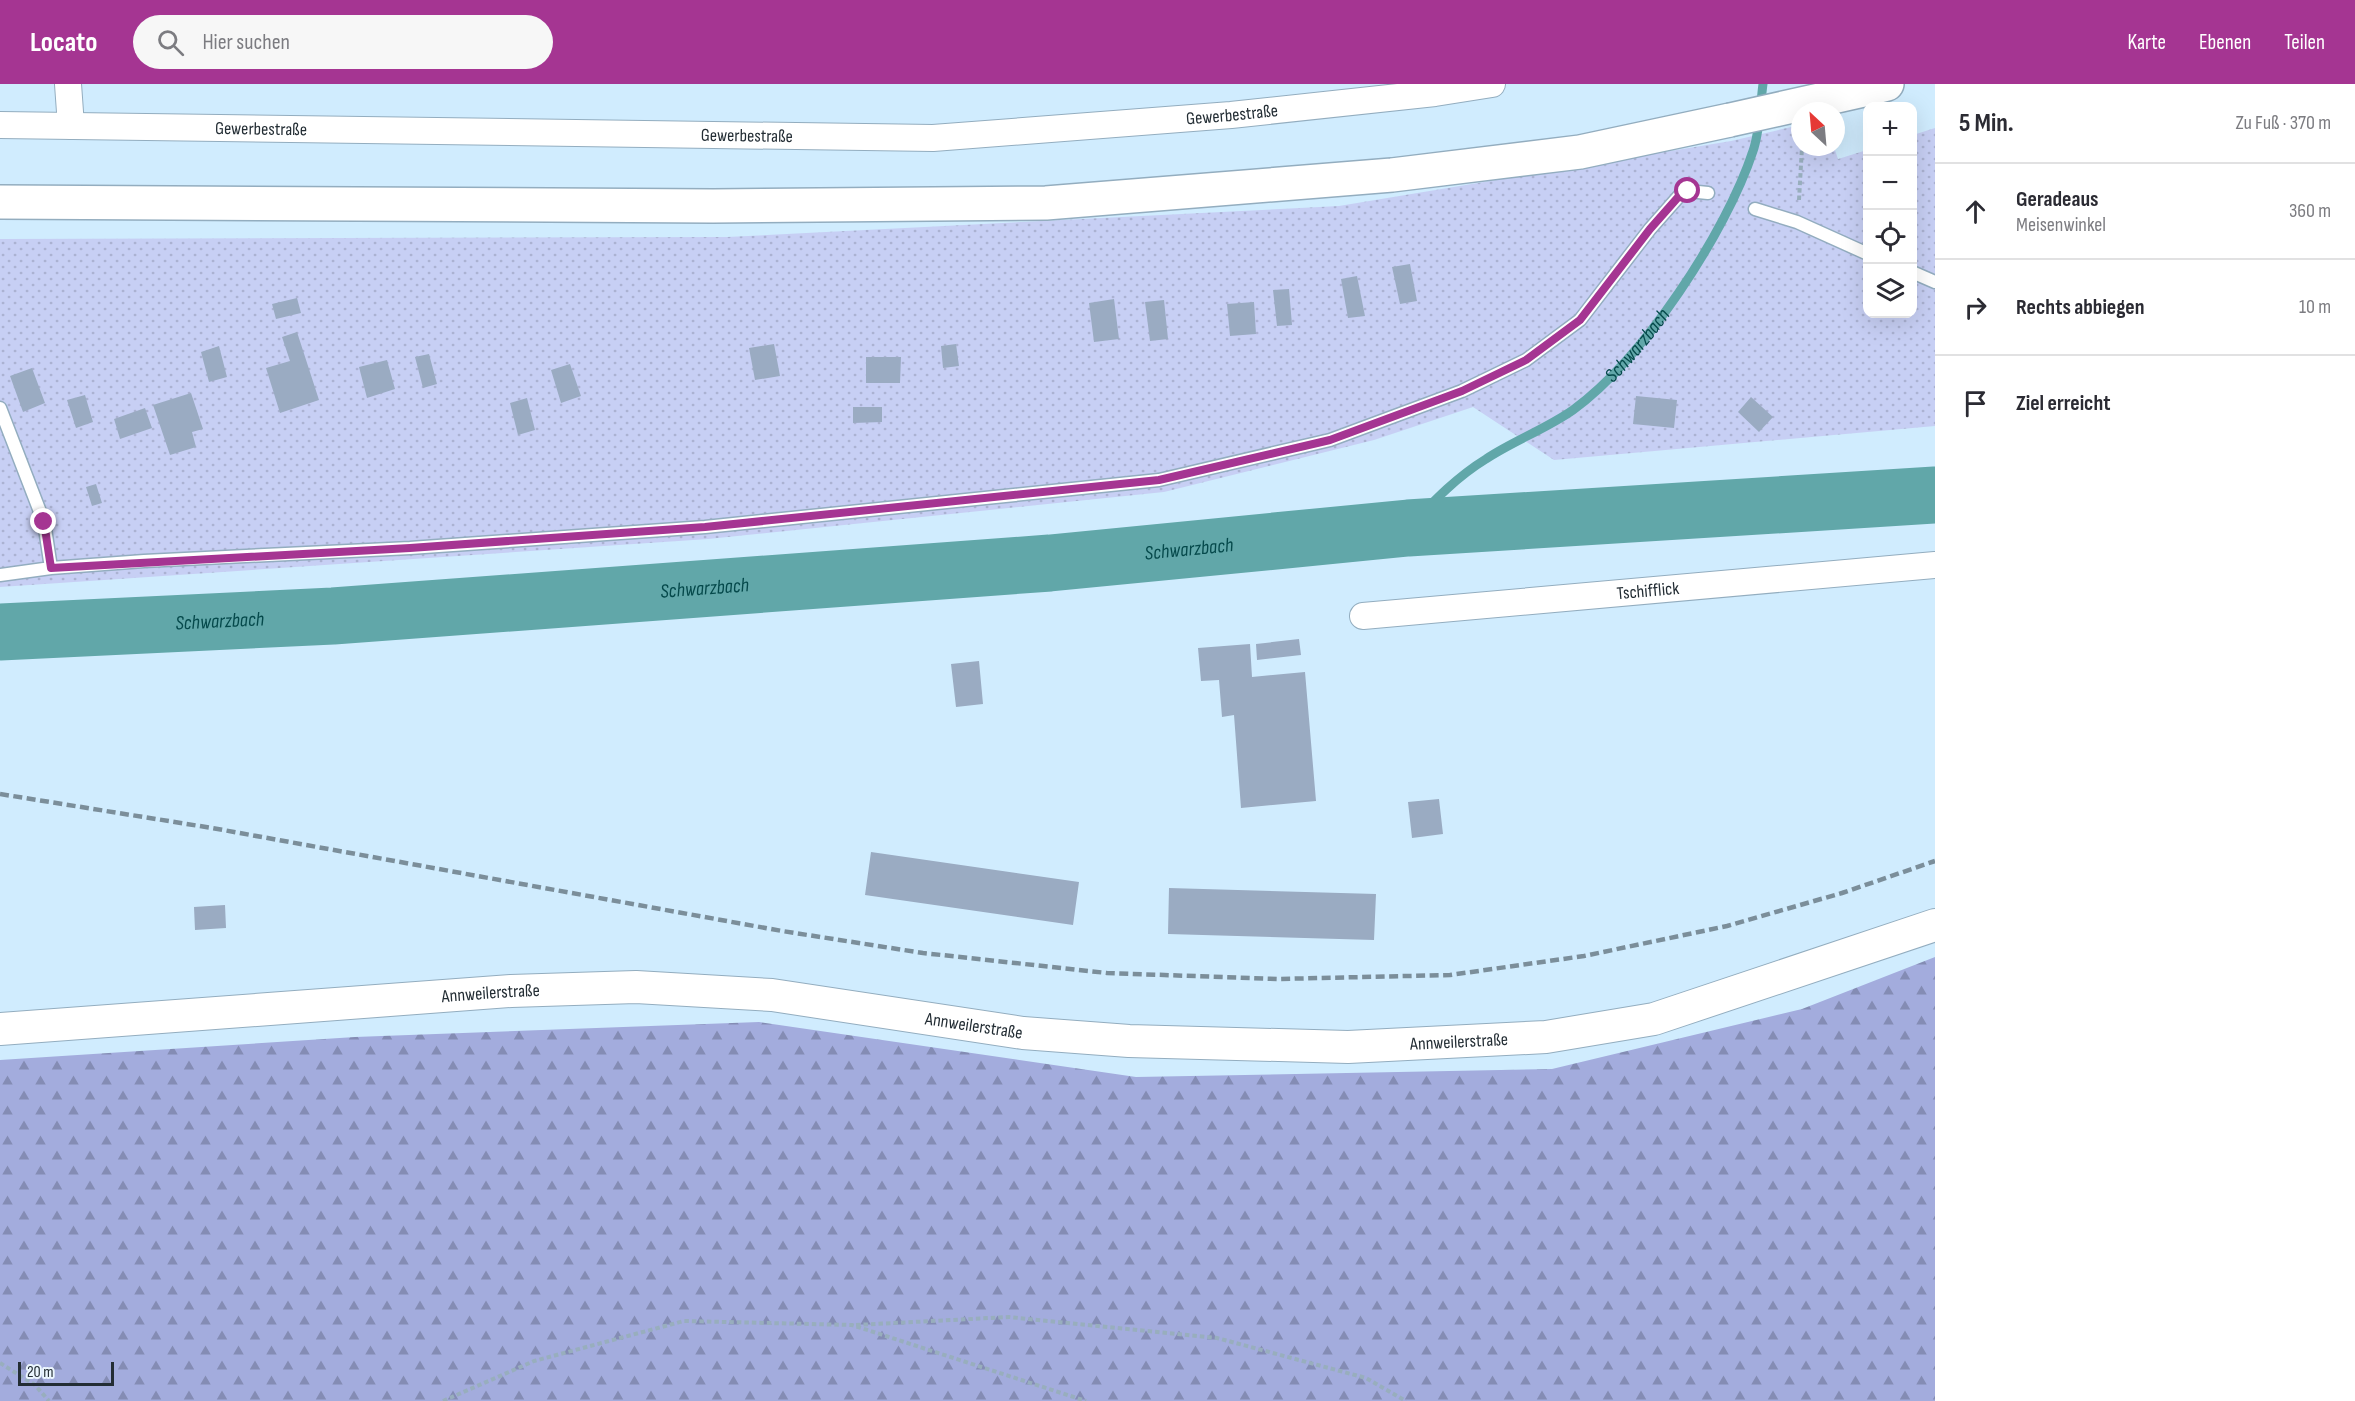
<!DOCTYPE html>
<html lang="de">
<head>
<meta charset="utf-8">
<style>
  :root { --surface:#fff; --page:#f7f7f7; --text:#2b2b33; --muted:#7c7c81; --line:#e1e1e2; --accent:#a53592 }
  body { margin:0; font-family:"Sofia Sans Condensed",sans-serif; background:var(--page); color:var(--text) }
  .controls { position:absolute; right:18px; top:18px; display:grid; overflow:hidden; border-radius:12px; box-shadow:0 6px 24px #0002 }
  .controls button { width:54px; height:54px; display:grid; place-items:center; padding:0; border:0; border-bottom:2px solid var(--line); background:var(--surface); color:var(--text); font:30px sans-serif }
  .compass { position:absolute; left:1791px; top:18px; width:54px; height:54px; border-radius:50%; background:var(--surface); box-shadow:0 6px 24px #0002; rotate:334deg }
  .scale { position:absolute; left:18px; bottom:15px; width:96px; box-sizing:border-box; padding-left:6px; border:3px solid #232d34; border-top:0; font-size:16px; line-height:21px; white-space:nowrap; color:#232d34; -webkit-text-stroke:4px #ebf6fe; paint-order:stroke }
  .stop { position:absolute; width:18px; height:18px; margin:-14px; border:4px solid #a53592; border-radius:50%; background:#fff }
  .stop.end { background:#a53592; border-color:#fff; box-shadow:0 2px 6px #0008 }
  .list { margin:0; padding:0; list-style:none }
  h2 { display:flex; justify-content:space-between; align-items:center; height:78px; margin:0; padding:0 24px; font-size:26px }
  h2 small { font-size:20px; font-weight:400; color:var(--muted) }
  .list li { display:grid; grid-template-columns:39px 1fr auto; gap:18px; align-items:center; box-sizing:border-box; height:96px; padding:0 24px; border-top:2px solid var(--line) }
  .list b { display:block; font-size:22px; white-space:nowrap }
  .list p { margin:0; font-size:20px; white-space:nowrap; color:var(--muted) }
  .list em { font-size:20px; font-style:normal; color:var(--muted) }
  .icon { flex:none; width:33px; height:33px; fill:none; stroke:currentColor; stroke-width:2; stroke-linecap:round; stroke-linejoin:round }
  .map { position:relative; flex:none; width:1935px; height:1317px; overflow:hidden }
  header { display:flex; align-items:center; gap:36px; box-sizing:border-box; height:84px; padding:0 30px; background:var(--accent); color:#fff }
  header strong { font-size:28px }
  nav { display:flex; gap:33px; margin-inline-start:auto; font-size:21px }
  .search { width:420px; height:54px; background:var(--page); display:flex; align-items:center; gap:15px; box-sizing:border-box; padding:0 21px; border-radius:33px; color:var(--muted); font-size:22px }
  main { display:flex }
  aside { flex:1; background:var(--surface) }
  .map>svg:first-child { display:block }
</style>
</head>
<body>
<header>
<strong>Locato</strong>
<div class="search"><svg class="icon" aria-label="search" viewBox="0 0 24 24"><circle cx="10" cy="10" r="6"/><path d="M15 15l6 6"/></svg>Hier suchen</div>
<nav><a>Karte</a><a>Ebenen</a><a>Teilen</a></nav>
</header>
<main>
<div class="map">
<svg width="1935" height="1317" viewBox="0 0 1935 1317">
  <defs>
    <pattern id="grass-dots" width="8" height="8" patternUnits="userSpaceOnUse" patternTransform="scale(1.5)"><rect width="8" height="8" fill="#c7cff4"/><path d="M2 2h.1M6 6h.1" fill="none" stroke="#abb2d2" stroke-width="1.8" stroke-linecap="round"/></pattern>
    <pattern id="forest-firs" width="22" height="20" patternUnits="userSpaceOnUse" patternTransform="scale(1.5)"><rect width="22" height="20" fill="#a3acdd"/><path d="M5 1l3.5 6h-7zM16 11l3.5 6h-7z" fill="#848cb4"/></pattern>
  </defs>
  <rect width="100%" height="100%" fill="#d0ecfe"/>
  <!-- grass -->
  <path fill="url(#grass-dots)" d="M 1800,41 L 1800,63 L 1834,63 L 1838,75 L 1867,66 L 1868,230 L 1912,230 L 1913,51 L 1935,44 L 1935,342 L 1554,376 L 1473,323 L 1374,356 L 1164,408 L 708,455 L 0,503 L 0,155 L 727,153 L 1339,122 L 1731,57 Z"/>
  <!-- forest -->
  <path fill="url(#forest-firs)" d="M 1935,873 L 1935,1317 L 0,1317 L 0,976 L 355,953 L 759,938 L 1136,993 L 1552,985 L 1802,925 Z"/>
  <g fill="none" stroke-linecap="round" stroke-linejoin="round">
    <!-- stream -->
    <path stroke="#61a7a9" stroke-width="9" id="s1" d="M 1408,444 C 1432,419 1455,394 1486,375 C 1513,357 1546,345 1573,326 C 1643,275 1726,149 1753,67 C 1760,47 1760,22 1763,0"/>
    <!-- river -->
    <path stroke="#61a7a9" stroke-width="57" id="s2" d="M 0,548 L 333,532 L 1050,479 L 1408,444 L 1935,411"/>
  </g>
  <!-- building -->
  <path fill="#9aabc2" d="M 1410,180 L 1417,217 L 1400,220 L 1392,183 Z
    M 1357,192 L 1365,232 L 1348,234 L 1341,195 Z
    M 1289,205 L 1292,241 L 1277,242 L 1273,206 Z
    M 297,214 L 301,229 L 276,235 L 272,220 Z
    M 1114,215 L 1119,255 L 1094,258 L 1089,219 Z
    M 1164,216 L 1168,255 L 1150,257 L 1145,218 Z
    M 1254,218 L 1256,250 L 1230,252 L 1227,220 Z
    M 297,248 L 319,316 L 280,329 L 266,284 L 290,277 L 282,253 Z
    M 774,260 L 780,292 L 755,296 L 749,264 Z
    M 956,260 L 959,282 L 943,284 L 941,262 Z
    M 219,262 L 227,293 L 209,298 L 201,268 Z
    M 429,270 L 437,300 L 423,304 L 415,273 Z
    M 866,273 L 901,273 L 900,299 L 866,299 Z
    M 387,276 L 395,305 L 367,314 L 359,283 Z
    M 570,280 L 581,312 L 561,319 L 551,286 Z
    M 32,284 L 45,319 L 23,328 L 10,292 Z
    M 191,309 L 203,345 L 192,348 L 196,363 L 170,371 L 153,321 Z
    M 85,311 L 93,338 L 76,344 L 67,316 Z
    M 1636,312 L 1677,316 L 1674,344 L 1633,340 Z
    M 1751,313 L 1773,333 L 1759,348 L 1738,328 Z
    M 527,314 L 535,346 L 518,351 L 510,319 Z
    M 853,323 L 882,323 L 882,338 L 853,339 Z
    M 145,324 L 152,344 L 120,355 L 114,335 Z
    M 96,400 L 102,419 L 92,422 L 86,403 Z
    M 1299,555 L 1301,571 L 1257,576 L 1256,560 Z
    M 1250,560 L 1252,593 L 1305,588 L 1316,717 L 1241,724 L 1234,631 L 1222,633 L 1219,596 L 1201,597 L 1198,564 Z
    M 979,577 L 983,620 L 956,623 L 951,580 Z
    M 1439,715 L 1443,750 L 1412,754 L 1408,718 Z
    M 871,768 L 1079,798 L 1073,841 L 865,811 Z
    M 1169,804 L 1376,810 L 1374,856 L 1168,850 Z
    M 225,821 L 226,844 L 195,846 L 194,823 Z"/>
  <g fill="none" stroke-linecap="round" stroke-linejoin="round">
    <defs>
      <path id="service" d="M 1755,125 L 1797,138 L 1868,170
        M 1912,188 L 1935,198
        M 0,324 L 44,438 L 51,484
        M 0,491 L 51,484 L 144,477 L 410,464 L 705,443 L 1159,396 L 1330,356 L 1462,307 L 1526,276 L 1580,236 L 1650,145 L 1680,111 L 1688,107 L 1708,109"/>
      <g id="minor">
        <path d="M 68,0 L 71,42"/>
        <path id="s3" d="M 0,41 L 933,54 L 1231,31 L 1435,9 L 1492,0"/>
        <path id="s4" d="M 1363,532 L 1935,481"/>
      </g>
      <g id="tertiary">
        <path id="s5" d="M 0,945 L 511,907 L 636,903 L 772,911 L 1023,949 L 1129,957 L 1348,963 L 1546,953 L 1654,935 L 1935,841"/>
      </g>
      <path id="secondary" d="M 1864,6 L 1887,0
        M 0,118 L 713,122 L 1046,119 L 1392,91 L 1580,68 L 1730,36"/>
    </defs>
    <!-- service casing -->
    <use href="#service" stroke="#93adbf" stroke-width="15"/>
    <!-- minor casing -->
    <use href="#minor" stroke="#93adbf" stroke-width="28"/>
    <!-- tertiary casing -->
    <use href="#tertiary" stroke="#93adbf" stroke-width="34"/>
    <!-- secondary casing -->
    <use href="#secondary" stroke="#93adbf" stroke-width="36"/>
    <!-- path -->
    <path stroke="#98aebd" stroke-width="4" stroke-dasharray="4.5 3" stroke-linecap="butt" d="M 1799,116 L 1802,63
      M 856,1241 L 1009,1233 L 1217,1254 L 1366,1294 L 1406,1317
      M 0,1279 L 35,1301 L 49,1317
      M 443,1317 L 534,1277 L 684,1237 L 852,1241 L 1086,1317"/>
    <!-- service -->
    <use href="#service" stroke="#fff" stroke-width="12"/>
    <!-- minor -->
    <use href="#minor" stroke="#fff" stroke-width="26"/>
    <!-- tertiary -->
    <use href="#tertiary" stroke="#fff" stroke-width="32"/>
    <!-- secondary -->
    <use href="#secondary" stroke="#fff" stroke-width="33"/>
    <!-- rail -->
    <path stroke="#7b8e9a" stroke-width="4.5" stroke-dasharray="9 4.5" stroke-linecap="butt" d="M 0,710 L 212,744 L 782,847 L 923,869 L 1107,889 L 1278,895 L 1450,891 L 1584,872 L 1727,842 L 1842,809 L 1935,777"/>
    <defs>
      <path id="secondary-bridge" d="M 1730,36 L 1864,6"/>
    </defs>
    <!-- secondary-bridge casing -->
    <use href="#secondary-bridge" stroke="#93adbf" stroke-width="36" stroke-linecap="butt"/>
    <!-- secondary-bridge -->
    <use href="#secondary-bridge" stroke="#fff" stroke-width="33"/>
  </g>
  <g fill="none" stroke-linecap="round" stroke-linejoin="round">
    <!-- route -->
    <path stroke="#a53592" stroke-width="8" d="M 44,438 L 51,484 L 410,464 L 705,443 L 1159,396 L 1330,356 L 1462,307 L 1526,276 L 1580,236 L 1650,145 L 1680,111 L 1688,107"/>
  </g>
  <g text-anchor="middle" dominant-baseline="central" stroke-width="5" stroke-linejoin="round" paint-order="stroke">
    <!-- street labels -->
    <g font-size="18" fill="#232d34" stroke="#ebf6fe">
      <text stroke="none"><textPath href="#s3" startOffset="1233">Gewerbestraße</textPath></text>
      <text stroke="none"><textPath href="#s3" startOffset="261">Gewerbestraße</textPath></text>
      <text stroke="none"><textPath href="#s3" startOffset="747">Gewerbestraße</textPath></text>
      <text stroke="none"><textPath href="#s4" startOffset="286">Tschifflick</textPath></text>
      <text stroke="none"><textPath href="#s5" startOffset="492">Annweilerstraße</textPath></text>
      <text stroke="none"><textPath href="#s5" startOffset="978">Annweilerstraße</textPath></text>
      <text stroke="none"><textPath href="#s5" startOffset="1464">Annweilerstraße</textPath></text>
    </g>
    <!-- water labels -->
    <g font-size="20" font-style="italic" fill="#05494b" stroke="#ebf6fe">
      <text stroke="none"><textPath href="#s1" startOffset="296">Schwarzbach</textPath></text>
      <text stroke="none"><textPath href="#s2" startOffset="1192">Schwarzbach</textPath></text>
      <text stroke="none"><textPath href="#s2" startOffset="706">Schwarzbach</textPath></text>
      <text stroke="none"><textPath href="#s2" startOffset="220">Schwarzbach</textPath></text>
    </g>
  </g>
</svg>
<div class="controls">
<button>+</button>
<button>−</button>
<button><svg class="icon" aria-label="locate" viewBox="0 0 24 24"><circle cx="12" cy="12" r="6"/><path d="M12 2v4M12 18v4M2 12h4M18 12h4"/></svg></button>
<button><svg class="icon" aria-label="layers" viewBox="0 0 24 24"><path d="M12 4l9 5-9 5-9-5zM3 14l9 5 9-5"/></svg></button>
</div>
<svg class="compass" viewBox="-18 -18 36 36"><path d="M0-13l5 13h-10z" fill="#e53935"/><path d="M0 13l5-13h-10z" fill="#7c7c81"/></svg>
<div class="scale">20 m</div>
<div class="stop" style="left:1688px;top:107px"></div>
<div class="stop end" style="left:44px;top:438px"></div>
</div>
<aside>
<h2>5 Min.<small>Zu Fuß · 370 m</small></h2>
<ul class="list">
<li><svg class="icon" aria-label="ahead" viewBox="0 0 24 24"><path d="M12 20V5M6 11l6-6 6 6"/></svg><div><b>Geradeaus</b><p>Meisenwinkel</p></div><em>360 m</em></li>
<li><svg class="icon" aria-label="right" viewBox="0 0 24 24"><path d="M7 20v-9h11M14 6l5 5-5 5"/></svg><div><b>Rechts abbiegen</b></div><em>10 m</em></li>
<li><svg class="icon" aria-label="arrive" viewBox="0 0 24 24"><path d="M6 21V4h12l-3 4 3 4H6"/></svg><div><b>Ziel erreicht</b></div></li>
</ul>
</aside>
</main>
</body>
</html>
